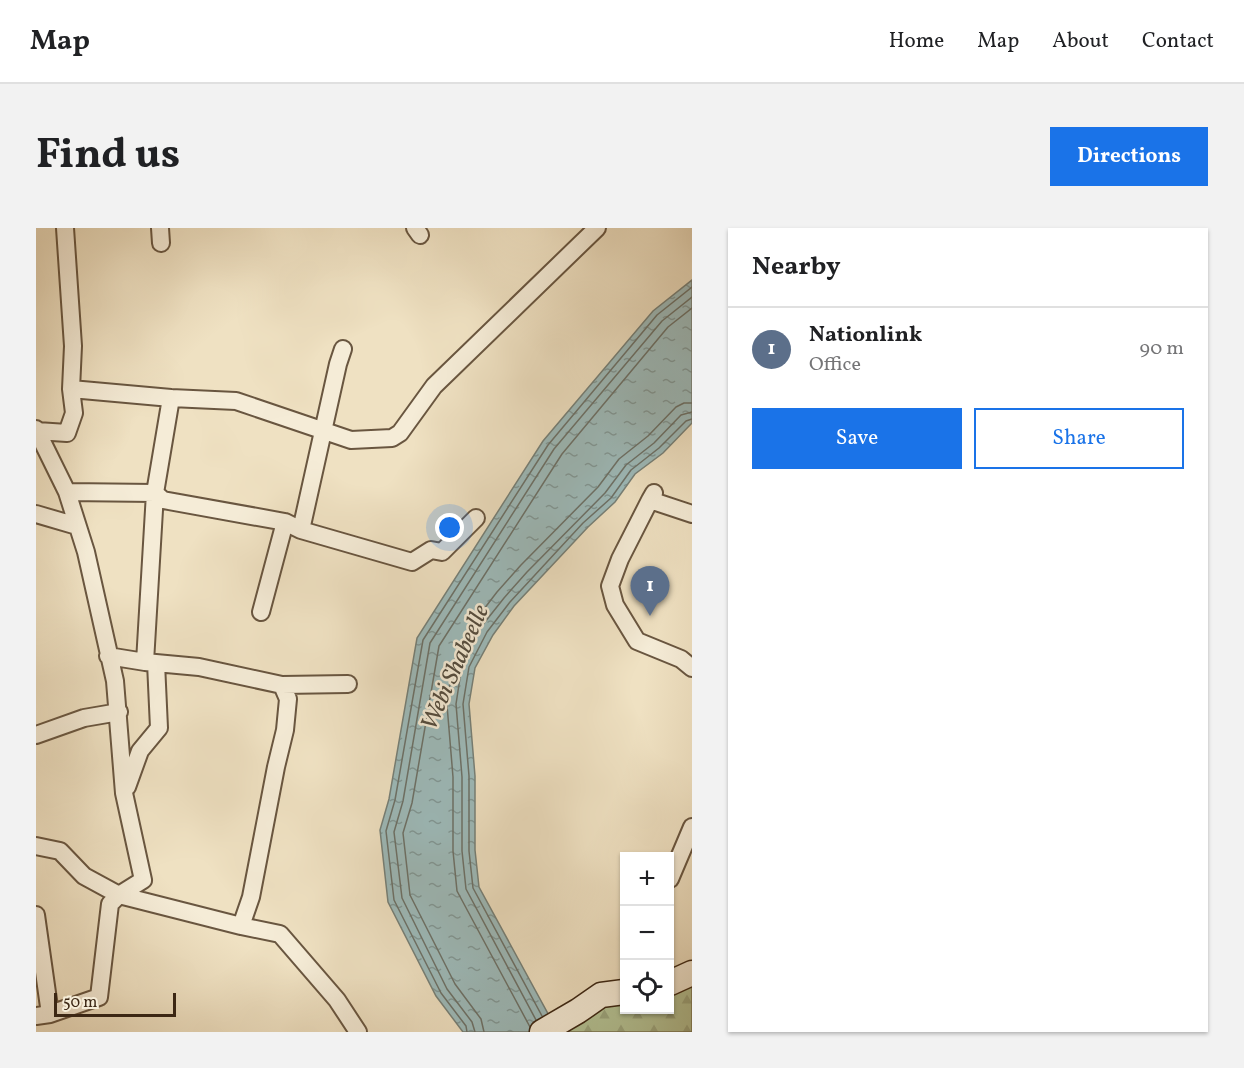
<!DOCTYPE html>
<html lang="en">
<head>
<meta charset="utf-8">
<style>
  :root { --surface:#fff; --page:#f2f2f2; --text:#202124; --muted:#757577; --line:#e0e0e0; --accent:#1a73e8 }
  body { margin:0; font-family:Vollkorn,serif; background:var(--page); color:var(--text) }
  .controls { position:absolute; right:18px; bottom:18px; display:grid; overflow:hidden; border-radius:0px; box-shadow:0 2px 4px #0004 }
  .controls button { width:54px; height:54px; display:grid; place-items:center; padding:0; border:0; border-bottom:2px solid var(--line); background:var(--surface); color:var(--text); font:30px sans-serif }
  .scale { position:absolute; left:18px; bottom:15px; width:122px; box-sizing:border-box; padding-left:6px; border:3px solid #3c2714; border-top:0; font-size:16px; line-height:21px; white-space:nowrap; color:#3c2714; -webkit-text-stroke:4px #f5ecd7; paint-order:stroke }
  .you { position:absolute; left:414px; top:300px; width:21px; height:21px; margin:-15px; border:4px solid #fff; border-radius:50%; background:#1a73e8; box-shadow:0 0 0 9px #1a73e833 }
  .badge { display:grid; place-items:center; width:39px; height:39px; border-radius:50%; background:var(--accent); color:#fff; font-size:20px; font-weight:700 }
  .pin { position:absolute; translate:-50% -50px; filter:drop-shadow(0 2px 3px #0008) }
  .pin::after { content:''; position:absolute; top:32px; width:21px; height:18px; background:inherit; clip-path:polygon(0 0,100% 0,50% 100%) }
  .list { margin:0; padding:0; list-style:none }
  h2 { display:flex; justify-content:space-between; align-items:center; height:78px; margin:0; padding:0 24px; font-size:26px }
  h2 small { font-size:20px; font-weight:400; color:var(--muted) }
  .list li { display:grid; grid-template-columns:39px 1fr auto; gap:18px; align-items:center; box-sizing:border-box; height:84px; padding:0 24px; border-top:2px solid var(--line) }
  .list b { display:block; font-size:22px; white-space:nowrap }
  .list p { margin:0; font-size:20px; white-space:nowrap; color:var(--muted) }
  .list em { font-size:20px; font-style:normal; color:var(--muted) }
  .actions { display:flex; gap:12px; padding:18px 24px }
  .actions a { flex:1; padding:14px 0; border:2px solid var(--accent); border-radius:0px; text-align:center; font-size:21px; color:var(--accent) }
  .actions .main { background:var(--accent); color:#fff }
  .icon { flex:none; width:33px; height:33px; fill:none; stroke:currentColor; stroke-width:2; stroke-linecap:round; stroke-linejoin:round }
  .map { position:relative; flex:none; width:656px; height:804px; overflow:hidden; border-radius:0px }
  header { display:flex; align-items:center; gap:36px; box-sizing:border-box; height:84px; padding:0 30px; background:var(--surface); border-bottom:2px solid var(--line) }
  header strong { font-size:28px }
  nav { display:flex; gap:33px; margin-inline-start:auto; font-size:21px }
  .intro { display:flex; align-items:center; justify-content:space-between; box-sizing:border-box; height:144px; padding:0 36px }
  h1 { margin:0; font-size:42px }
  .button { padding:15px 27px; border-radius:0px; background:var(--accent); color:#fff; font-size:21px; font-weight:700 }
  main { display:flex; gap:36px; padding:0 36px }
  aside { flex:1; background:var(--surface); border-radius:0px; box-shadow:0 2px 4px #0004 }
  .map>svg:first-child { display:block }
</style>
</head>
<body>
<header>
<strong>Map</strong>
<nav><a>Home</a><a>Map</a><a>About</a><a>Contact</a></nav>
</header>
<div class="intro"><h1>Find us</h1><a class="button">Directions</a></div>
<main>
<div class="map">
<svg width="656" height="804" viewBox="0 0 656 804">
  <defs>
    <pattern id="forest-firs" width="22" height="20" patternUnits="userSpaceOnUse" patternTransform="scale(1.5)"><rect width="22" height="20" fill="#b4c497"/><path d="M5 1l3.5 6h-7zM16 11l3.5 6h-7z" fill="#9ca881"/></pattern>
    <pattern id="water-ripples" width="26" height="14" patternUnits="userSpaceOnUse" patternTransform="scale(1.5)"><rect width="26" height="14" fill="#9dbbbb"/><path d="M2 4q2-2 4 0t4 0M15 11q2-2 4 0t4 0" fill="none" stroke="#819897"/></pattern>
  </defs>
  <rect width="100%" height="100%" fill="#efe1c2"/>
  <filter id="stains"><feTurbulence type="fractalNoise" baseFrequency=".00333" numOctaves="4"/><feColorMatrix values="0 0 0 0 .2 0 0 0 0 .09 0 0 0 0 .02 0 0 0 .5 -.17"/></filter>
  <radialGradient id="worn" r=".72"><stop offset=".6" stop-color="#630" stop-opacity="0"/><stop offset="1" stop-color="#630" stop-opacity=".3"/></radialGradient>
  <!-- forest -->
  <path fill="url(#forest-firs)" stroke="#787656" stroke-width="1.5" d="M 656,755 L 656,804 L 532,804 L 530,800 L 568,773 L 588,768 L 588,782 L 634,782 L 634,759 Z"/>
  <!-- water -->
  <path fill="url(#water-ripples)" stroke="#768078" stroke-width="1.5" d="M 656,52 L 656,195 L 627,225 L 599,246 L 579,274 L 552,299 L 478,378 L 457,407 L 439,440 L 433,476 L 439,548 L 439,622 L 443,659 L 522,804 L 427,804 L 400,768 L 352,674 L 344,602 L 353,571 L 381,410 L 507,213 L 617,83 Z"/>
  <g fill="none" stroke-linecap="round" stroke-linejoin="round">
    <!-- shore -->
    <path stroke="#6c7168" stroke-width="1.5" d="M 506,788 L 437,660 L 433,623 L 433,548 L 427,476 L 433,439 L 451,404 L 474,374 L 547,295 L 575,270 L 595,242 L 623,220 L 650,193 L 656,191
      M 500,792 L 430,661 L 426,623 L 426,549 L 420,476 L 426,437 L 445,399 L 468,370 L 491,344 L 569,265 L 590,237 L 618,215 L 645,187 L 656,184
      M 494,799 L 421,663 L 417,623 L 417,549 L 411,477 L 417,435 L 438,394 L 461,364 L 485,337 L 562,259 L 583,231 L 612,208 L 640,179 L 648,175 L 656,175
      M 431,804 L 430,798 L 405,765 L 358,672 L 350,603 L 359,572 L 387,412 L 512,217 L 621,87 L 656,59
      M 439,804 L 436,794 L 411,761 L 366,670 L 358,604 L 367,573 L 394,415 L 518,221 L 626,93 L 656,69
      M 448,804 L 445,791 L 419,756 L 374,667 L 367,605 L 376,575 L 403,418 L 526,226 L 632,99 L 656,80"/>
    <defs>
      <path id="street" d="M 124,0 L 125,15
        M 379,0 L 384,7
        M 35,161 L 135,170 L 200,173 L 315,212 L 356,210 L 364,205 L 398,158 L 561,0
        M 0,201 L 31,264 L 50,324 L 79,453 L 88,565 L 107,652 L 83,667 L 74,676 L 63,769 L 14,786 L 0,788
        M 1,203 L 31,205 L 38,185 L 35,161 L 37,118 L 29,0
        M 31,264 L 119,265 L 127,272 L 249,294 L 265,302 L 376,334 L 395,322 L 406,324 L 440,290
        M 618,265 L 614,272 L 656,286
        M 614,272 L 584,331 L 574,358 L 579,377 L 601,413 L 645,431 L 656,440
        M 0,286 L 41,298
        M 265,302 L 302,136 L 307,121
        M 225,384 L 249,294
        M 72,428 L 109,434 L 163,439 L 246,457 L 312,456
        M 109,434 L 119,265 L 135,170
        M 0,507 L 48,490 L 83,484
        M 91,559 L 104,523 L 123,500 L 120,435
        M 0,618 L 24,623 L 48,648 L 83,667 L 205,698 L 244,706 L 301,772 L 322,804
        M 634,651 L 656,599
        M 0,687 L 14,786
        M 205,698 L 215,669 L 240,539 L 249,502 L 252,471 L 246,457"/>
      <path id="secondary" d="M 634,755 L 656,745
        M 506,804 L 542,783 L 565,767 L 588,764"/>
    </defs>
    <!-- street casing -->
    <use href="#street" stroke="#695640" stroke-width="20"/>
    <!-- secondary casing -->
    <use href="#secondary" stroke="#3c2714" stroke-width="27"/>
    <!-- street -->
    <use href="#street" stroke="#f5ecd7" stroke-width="16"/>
    <!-- secondary -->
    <use href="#secondary" stroke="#f5ecd7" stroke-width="24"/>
  </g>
  <g text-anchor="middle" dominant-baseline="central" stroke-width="5" stroke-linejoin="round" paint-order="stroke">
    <!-- water labels -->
    <g font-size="24" font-style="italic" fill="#544c3e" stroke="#f5ecd7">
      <text transform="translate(420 440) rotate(-66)">Webi Shabeelle</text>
    </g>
  </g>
  <rect width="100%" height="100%" filter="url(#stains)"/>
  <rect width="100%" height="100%" fill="url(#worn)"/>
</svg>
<div class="controls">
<button>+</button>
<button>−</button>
<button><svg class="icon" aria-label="locate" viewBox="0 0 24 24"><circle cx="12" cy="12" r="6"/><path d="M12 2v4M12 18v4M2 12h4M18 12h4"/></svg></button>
</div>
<div class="scale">50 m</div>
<div class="you"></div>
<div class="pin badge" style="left:614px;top:388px;background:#5c6f8a">1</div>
</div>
<aside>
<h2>Nearby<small></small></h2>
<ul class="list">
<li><span class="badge" style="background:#5c6f8a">1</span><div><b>Nationlink</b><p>Office</p></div><em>90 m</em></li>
</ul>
<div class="actions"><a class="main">Save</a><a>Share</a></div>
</aside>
</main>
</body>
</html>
